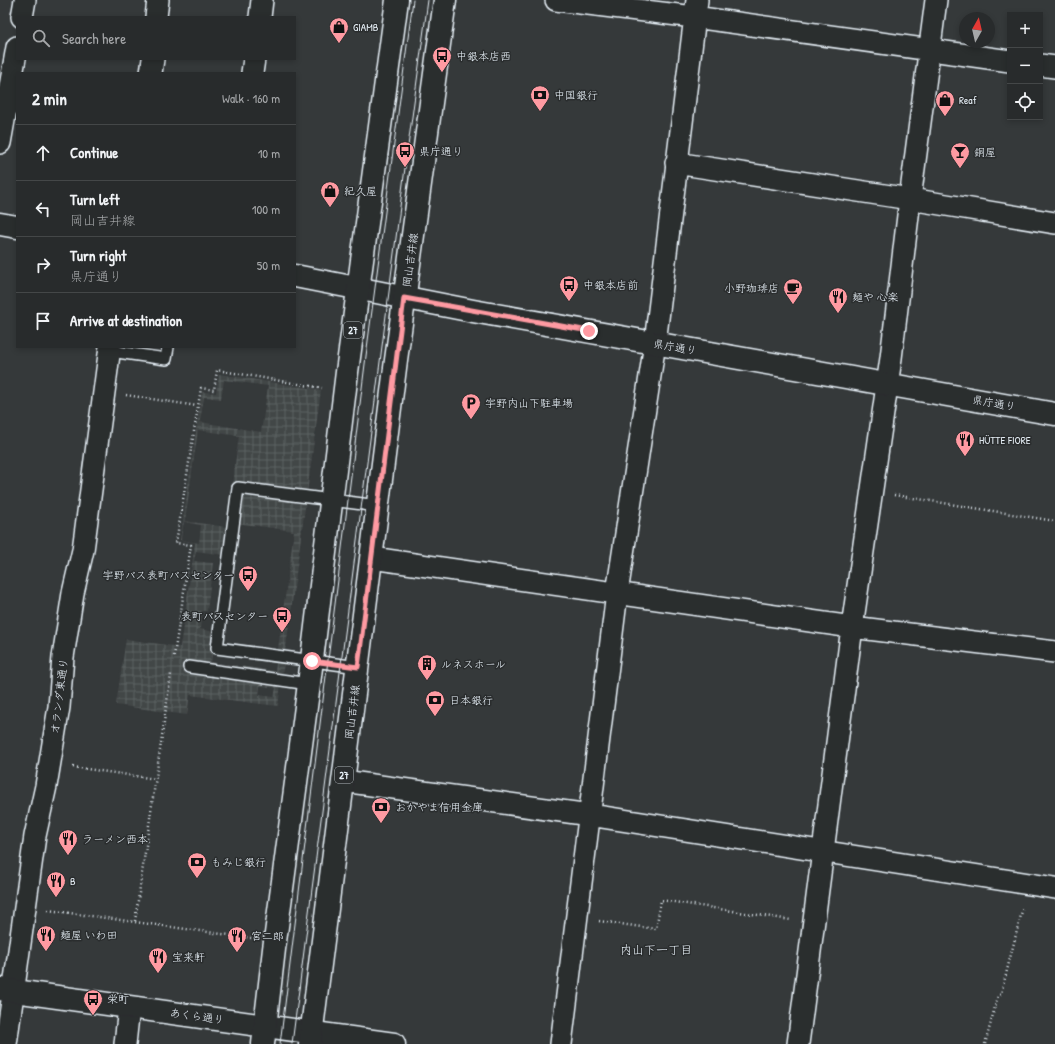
<!DOCTYPE html>
<html lang="en">
<head>
<meta charset="utf-8">
<style>
  :root { --surface:#282b2c; --page:#343738; --text:#f1f3f6; --muted:#a5a7a9; --line:#444748 }
  body { margin:0; font-family:"Patrick Hand","Klee One",sans-serif; background:var(--page); color:var(--text) }
  .controls { position:absolute; right:12px; top:12px; display:grid; overflow:hidden; border-radius:0px; box-shadow:0 2px 6px #0003 }
  .controls button { width:36px; height:36px; display:grid; place-items:center; padding:0; border:0; border-bottom:1px solid var(--line); background:var(--surface); color:var(--text); font:20px sans-serif }
  .compass { position:absolute; left:959px; top:12px; width:36px; height:36px; border-radius:50%; background:var(--surface); box-shadow:0 2px 6px #0003; rotate:8deg }
  .stop { position:absolute; width:12px; height:12px; margin:-9px; border:3px solid #ff9aa2; border-radius:50%; background:#fff }
  .stop.end { background:#ff9aa2; border-color:#fff; box-shadow:0 1px 4px #0008 }
  .list { margin:0; padding:0; list-style:none }
  h2 { display:flex; justify-content:space-between; align-items:center; height:52px; margin:0; padding:0 16px; font-size:17px }
  h2 small { font-size:13px; font-weight:400; color:var(--muted) }
  .list li { display:grid; grid-template-columns:26px 1fr auto; gap:12px; align-items:center; box-sizing:border-box; height:56px; padding:0 16px; border-top:1px solid var(--line) }
  .list b { display:block; font-size:15px; white-space:nowrap }
  .list p { margin:0; font-size:13px; white-space:nowrap; color:var(--muted) }
  .list em { font-size:13px; font-style:normal; color:var(--muted) }
  .icon { flex:none; width:22px; height:22px; fill:none; stroke:currentColor; stroke-width:2; stroke-linecap:round; stroke-linejoin:round }
  .map { position:relative; flex:none; width:1055px; height:1044px; overflow:hidden }
  .search { position:absolute; background:var(--surface); box-shadow:0 2px 6px #0003; left:16px; top:16px; width:280px; height:44px; display:flex; align-items:center; gap:10px; box-sizing:border-box; padding:0 14px; border-radius:0px; color:var(--muted); font-size:15px }
  .panel { position:absolute; background:var(--surface); box-shadow:0 2px 6px #0003; left:16px; top:72px; width:280px; height:276px; border-radius:0px }
  .map>svg:first-child { display:block }
</style>
</head>
<body>
<div class="map">
<svg width="1055" height="1044" viewBox="0 0 1055 1044">
  <defs>
    <pattern id="industrial-grid" width="8" height="8" patternUnits="userSpaceOnUse"><rect width="8" height="8" fill="#424647"/><path d="M0 4h8M4 0v8" fill="none" stroke="#5d6162"/></pattern>
  </defs>
  <rect width="100%" height="100%" fill="#35393a"/>
  <filter id="ink" filterUnits="userSpaceOnUse"><feTurbulence type="fractalNoise" baseFrequency=".025" numOctaves="2"/><feDisplacementMap in="SourceGraphic" scale="8" xChannelSelector="R" yChannelSelector="G"/><feConvolveMatrix kernelMatrix="1 2 1 2 8 2 1 2 1" color-interpolation-filters="sRGB"/></filter>
  <g filter="url(#ink)">
    <!-- industrial -->
    <path fill="url(#industrial-grid)" fill-rule="evenodd" d="M 219,374 L 321,390 L 278,706 L 190,695 L 187,715 L 116,705 L 126,639 L 180,647 L 195,543 L 180,540 L 202,392 L 216,393 ZM 224,380 L 268,386 L 261,432 L 200,422 L 204,397 L 221,399 ZM 198,430 L 239,436 L 226,527 L 185,521 ZM 184,522 L 201,525 L 199,543 L 181,540 ZM 229,522 L 294,531 L 275,671 L 211,662 L 215,632 L 200,629 L 202,611 L 207,611 L 213,563 L 194,561 L 196,551 L 224,555 ZM 260,686 L 276,688 L 274,697 L 259,695 Z"/>
    <g fill="none" stroke-linecap="round" stroke-linejoin="round">
      <defs>
        <path id="lane" d="M 110,351 L 166,359 L 168,347
          M 189,667 L 309,684
          M 358,667 L 217,648 L 238,488 L 378,506"/>
        <path id="street" d="M 556,0 L 694,17 L 1010,61
          M 22,17 L 25,0
          M 156,17 L 158,0
          M 260,17 L 262,0
          M 1040,65 L 1055,67
          M 151,73 L 153,59
          M 252,73 L 254,59
          M 0,143 L 17,47
          M 676,163 L 910,199 L 1055,223
          M 372,558 L 852,627 L 1055,652
          M 343,781 L 590,815 L 1055,888
          M 6,1044 L 35,836 L 46,786 L 59,707 L 63,657 L 73,593 L 83,550 L 110,347
          M 125,1044 L 129,1007
          M 561,1044 L 617,593 L 655,343 L 697,0
          M 798,1044 L 852,627 L 891,358 L 910,199 L 936,0"/>
        <path id="secondary" d="M 0,224 L 17,227
          M 295,276 L 473,311 L 1055,414
          M 0,989 L 394,1044"/>
        <path id="primary" d="M 263,1044 L 274,949 L 309,684 L 347,372 L 397,0
          M 310,1044 L 396,360 L 445,0"/>
      </defs>
      <!-- lane casing -->
      <use href="#lane" stroke="#e8f1f8" stroke-width="14"/>
      <!-- street casing -->
      <use href="#street" stroke="#e8f1f8" stroke-width="24"/>
      <!-- secondary casing -->
      <use href="#secondary" stroke="#e8f1f8" stroke-width="25"/>
      <!-- primary casing -->
      <use href="#primary" stroke="#e8f1f8" stroke-width="25"/>
      <!-- path -->
      <path stroke="#e8f1f8" stroke-width="2.5" stroke-dasharray="1 3" stroke-linecap="butt" d="M 126,395 L 197,406
        M 894,495 L 1055,521
        M 174,656 L 191,545 L 176,543 L 201,388 L 214,390 L 217,370 L 322,388
        M 73,767 L 156,779
        M 48,910 L 251,938
        M 135,921 L 171,674
        M 599,921 L 656,929 L 661,900 L 791,920
        M 985,1044 L 998,996 L 1001,994 L 1023,907"/>
      <!-- lane -->
      <use href="#lane" stroke="#2a2d2e" stroke-width="11"/>
      <!-- street -->
      <use href="#street" stroke="#2a2d2e" stroke-width="21"/>
      <!-- secondary -->
      <use href="#secondary" stroke="#2a2d2e" stroke-width="22"/>
      <!-- primary -->
      <use href="#primary" stroke="#2a2d2e" stroke-width="22"/>
      <!-- tram -->
      <path stroke="#e8f1f8" stroke-width="1" d="M 280,1044 L 366,356 L 413,0
        M 292,1044 L 405,168 L 428,0"/>
    </g>
  </g>
  <g fill="none" stroke-linecap="round" stroke-linejoin="round" filter="url(#ink)">
    <!-- route -->
    <path stroke="#ff9aa2" stroke-width="5" d="M 312,661 L 358,667 L 404,298 L 589,331"/>
  </g>
  <!-- icons -->
  <defs>
    <symbol id="shop-pin" viewBox="-11 -11 22 30"><path d="M0 17L-7.5 6A9.5 9.5 0 1 1 7.5 6Z" fill="#ff9aa2" stroke="#2a2d2e"/><path d="M-5-2.5h2.3a2.7 3.5 0 0 1 5.4 0H5L5.5 6h-11ZM-1.5-2.5h3a1.5 2.3 0 0 0-3 0Z" fill="#111"/></symbol>
    <symbol id="bus-pin" viewBox="-11 -11 22 30"><path d="M0 17L-7.5 6A9.5 9.5 0 1 1 7.5 6Z" fill="#ff9aa2" stroke="#2a2d2e"/><path d="M-5-6H5V4H4V6H2V4H-2V6H-4V4H-5ZM-3.5-4V0h7V-4ZM-3.5 1.2v1.5H-2V1.2ZM2 1.2v1.5H3.5V1.2Z" fill="#111"/></symbol>
    <symbol id="bank-pin" viewBox="-11 -11 22 30"><path d="M0 17L-7.5 6A9.5 9.5 0 1 1 7.5 6Z" fill="#ff9aa2" stroke="#2a2d2e"/><path d="M-6-4H6V4H-6ZM0-2.3a2.3 2.3 0 1 0 0 4.6a2.3 2.3 0 1 0 0-4.6Z" fill="#111"/></symbol>
    <symbol id="bar-pin" viewBox="-11 -11 22 30"><path d="M0 17L-7.5 6A9.5 9.5 0 1 1 7.5 6Z" fill="#ff9aa2" stroke="#2a2d2e"/><path d="M-6-5H6L.8 .8V4.5H3.5V6h-7V4.5H-.8V.8Z" fill="#111"/></symbol>
    <symbol id="cafe-pin" viewBox="-11 -11 22 30"><path d="M0 17L-7.5 6A9.5 9.5 0 1 1 7.5 6Z" fill="#ff9aa2" stroke="#2a2d2e"/><path d="M-5.5-4.5H6V0H3Q3 3.5 0 3.5H-2.5Q-5.5 3.5-5.5 0ZM3-3.2v2h1.7v-2ZM-6 4.5H4V6H-6Z" fill="#111"/></symbol>
    <symbol id="restaurant-pin" viewBox="-11 -11 22 30"><path d="M0 17L-7.5 6A9.5 9.5 0 1 1 7.5 6Z" fill="#ff9aa2" stroke="#2a2d2e"/><path d="M-5-6h1v4h1v-4h1v4h1v-4h1v5L-1.5 .5V6h-2V.5L-5-1ZM5-6V6H3V1.5H1.5Q1.5-4 5-6Z" fill="#111"/></symbol>
    <symbol id="parking-pin" viewBox="-11 -11 22 30"><path d="M0 17L-7.5 6A9.5 9.5 0 1 1 7.5 6Z" fill="#ff9aa2" stroke="#2a2d2e"/><path d="M-3.5-5.5H1a3.5 3.5 0 0 1 0 7H-1V5.5H-3.5ZM-1-3.4V-.6H.8a1.4 1.4 0 0 0 0-2.8Z" fill="#111"/></symbol>
    <symbol id="building-pin" viewBox="-11 -11 22 30"><path d="M0 17L-7.5 6A9.5 9.5 0 1 1 7.5 6Z" fill="#ff9aa2" stroke="#2a2d2e"/><path d="M-4-6H4V6H1V3H-1V6H-4ZM-2.5-4.3h1.7v1.8h-1.7ZM.8-4.3h1.7v1.8H.8ZM-2.5-1h1.7V.8h-1.7ZM.8-1h1.7V.8H.8Z" fill="#111"/></symbol>
  </defs>
  <g fill-rule="evenodd">
    <use href="#shop-pin" x="328" y="16" width="22" height="30"/>
    <use href="#bus-pin" x="431" y="45" width="22" height="30"/>
    <use href="#bank-pin" x="529" y="84" width="22" height="30"/>
    <use href="#shop-pin" x="934" y="89" width="22" height="30"/>
    <use href="#bus-pin" x="394" y="140" width="22" height="30"/>
    <use href="#bar-pin" x="949" y="141" width="22" height="30"/>
    <use href="#shop-pin" x="319" y="180" width="22" height="30"/>
    <use href="#bus-pin" x="558" y="274" width="22" height="30"/>
    <use href="#cafe-pin" x="782" y="277" width="22" height="30"/>
    <use href="#restaurant-pin" x="827" y="286" width="22" height="30"/>
    <use href="#parking-pin" x="460" y="392" width="22" height="30"/>
    <use href="#restaurant-pin" x="954" y="429" width="22" height="30"/>
    <use href="#bus-pin" x="237" y="564" width="22" height="30"/>
    <use href="#bus-pin" x="271" y="605" width="22" height="30"/>
    <use href="#building-pin" x="416" y="653" width="22" height="30"/>
    <use href="#bank-pin" x="424" y="689" width="22" height="30"/>
    <use href="#bank-pin" x="370" y="796" width="22" height="30"/>
    <use href="#restaurant-pin" x="57" y="828" width="22" height="30"/>
    <use href="#bank-pin" x="186" y="851" width="22" height="30"/>
    <use href="#restaurant-pin" x="45" y="870" width="22" height="30"/>
    <use href="#restaurant-pin" x="35" y="924" width="22" height="30"/>
    <use href="#restaurant-pin" x="226" y="925" width="22" height="30"/>
    <use href="#restaurant-pin" x="147" y="946" width="22" height="30"/>
    <use href="#bus-pin" x="82" y="988" width="22" height="30"/>
  </g>
  <g text-anchor="middle" dominant-baseline="central" stroke-width="3" stroke-linejoin="round" paint-order="stroke">
    <!-- shield labels -->
    <g fill="#2a2d2e" stroke="#afb6bb" stroke-width="1">
      <rect x="344" y="322" width="18" height="16" rx="3"/>
      <rect x="335" y="767" width="18" height="16" rx="3"/>
    </g>
    <g font-size="10" font-weight="bold" fill="#e8f1f8">
      <text x="353" y="330">27</text>
      <text x="344" y="775">27</text>
    </g>
    <!-- poi labels -->
    <g font-size="11" fill="#e8f1f8" stroke="#2a2d2e" text-anchor="start">
      <text x="353" y="27">GIAMB</text>
      <text x="456" y="56">中銀本店西</text>
      <text x="554" y="95">中国銀行</text>
      <text x="959" y="100">Reaf</text>
      <text x="419" y="151">県庁通り</text>
      <text x="974" y="152">銅屋</text>
      <text x="344" y="191">紀久屋</text>
      <text x="583" y="285">中銀本店前</text>
      <text x="779" y="288" text-anchor="end">小野珈琲店</text>
      <text x="852" y="297">麺や 心楽</text>
      <text x="485" y="403">宇野内山下駐車場</text>
      <text x="979" y="440">HÜTTE FIORE</text>
      <text x="234" y="575" text-anchor="end">宇野バス表町バスセンター</text>
      <text x="268" y="616" text-anchor="end">表町バスセンター</text>
      <text x="441" y="664">ルネスホール</text>
      <text x="449" y="700">日本銀行</text>
      <text x="395" y="807">おかやま信用金庫</text>
      <text x="82" y="839">ラーメン西本</text>
      <text x="211" y="862">もみじ銀行</text>
      <text x="70" y="881">B</text>
      <text x="60" y="935">麺屋 いわ田</text>
      <text x="251" y="936">宮二郎</text>
      <text x="172" y="957">宝来軒</text>
      <text x="107" y="999">栄町</text>
    </g>
    <!-- street labels -->
    <g font-size="11" fill="#e8f1f8" stroke="#2a2d2e">
      <text transform="translate(410 260) rotate(-82)">岡山吉井線</text>
      <text transform="translate(675 347) rotate(10)">県庁通り</text>
      <text transform="translate(994 403) rotate(10)">県庁通り</text>
      <text transform="translate(59 696) rotate(-83)">オランダ東通り</text>
      <text transform="translate(352 712) rotate(-83)">岡山吉井線</text>
      <text transform="translate(197 1016) rotate(8)">あくら通り</text>
    </g>
    <!-- neighbourhood labels -->
    <g font-size="12" fill="#e8f1f8" stroke="#2a2d2e">
      <text x="656" y="949">内山下一丁目</text>
    </g>
  </g>
</svg>
<div class="controls">
<button>+</button>
<button>−</button>
<button><svg class="icon" aria-label="locate" viewBox="0 0 24 24"><circle cx="12" cy="12" r="6"/><path d="M12 2v4M12 18v4M2 12h4M18 12h4"/></svg></button>
</div>
<svg class="compass" viewBox="-18 -18 36 36"><path d="M0-13l5 13h-10z" fill="#e53935"/><path d="M0 13l5-13h-10z" fill="#a5a7a9"/></svg>
<div class="stop" style="left:312px;top:661px"></div>
<div class="stop end" style="left:589px;top:331px"></div>
<div class="search"><svg class="icon" aria-label="search" viewBox="0 0 24 24"><circle cx="10" cy="10" r="6"/><path d="M15 15l6 6"/></svg>Search here</div>
<section class="panel">
<h2>2 min<small>Walk · 160 m</small></h2>
<ul class="list">
<li><svg class="icon" aria-label="ahead" viewBox="0 0 24 24"><path d="M12 20V5M6 11l6-6 6 6"/></svg><div><b>Continue</b></div><em>10 m</em></li>
<li><svg class="icon" aria-label="left" viewBox="0 0 24 24"><path d="M17 20v-9H6M10 6l-5 5 5 5"/></svg><div><b>Turn left</b><p>岡山吉井線</p></div><em>100 m</em></li>
<li><svg class="icon" aria-label="right" viewBox="0 0 24 24"><path d="M7 20v-9h11M14 6l5 5-5 5"/></svg><div><b>Turn right</b><p>県庁通り</p></div><em>50 m</em></li>
<li><svg class="icon" aria-label="arrive" viewBox="0 0 24 24"><path d="M6 21V4h12l-3 4 3 4H6"/></svg><div><b>Arrive at destination</b></div></li>
</ul>
</section>
</div>
</body>
</html>
